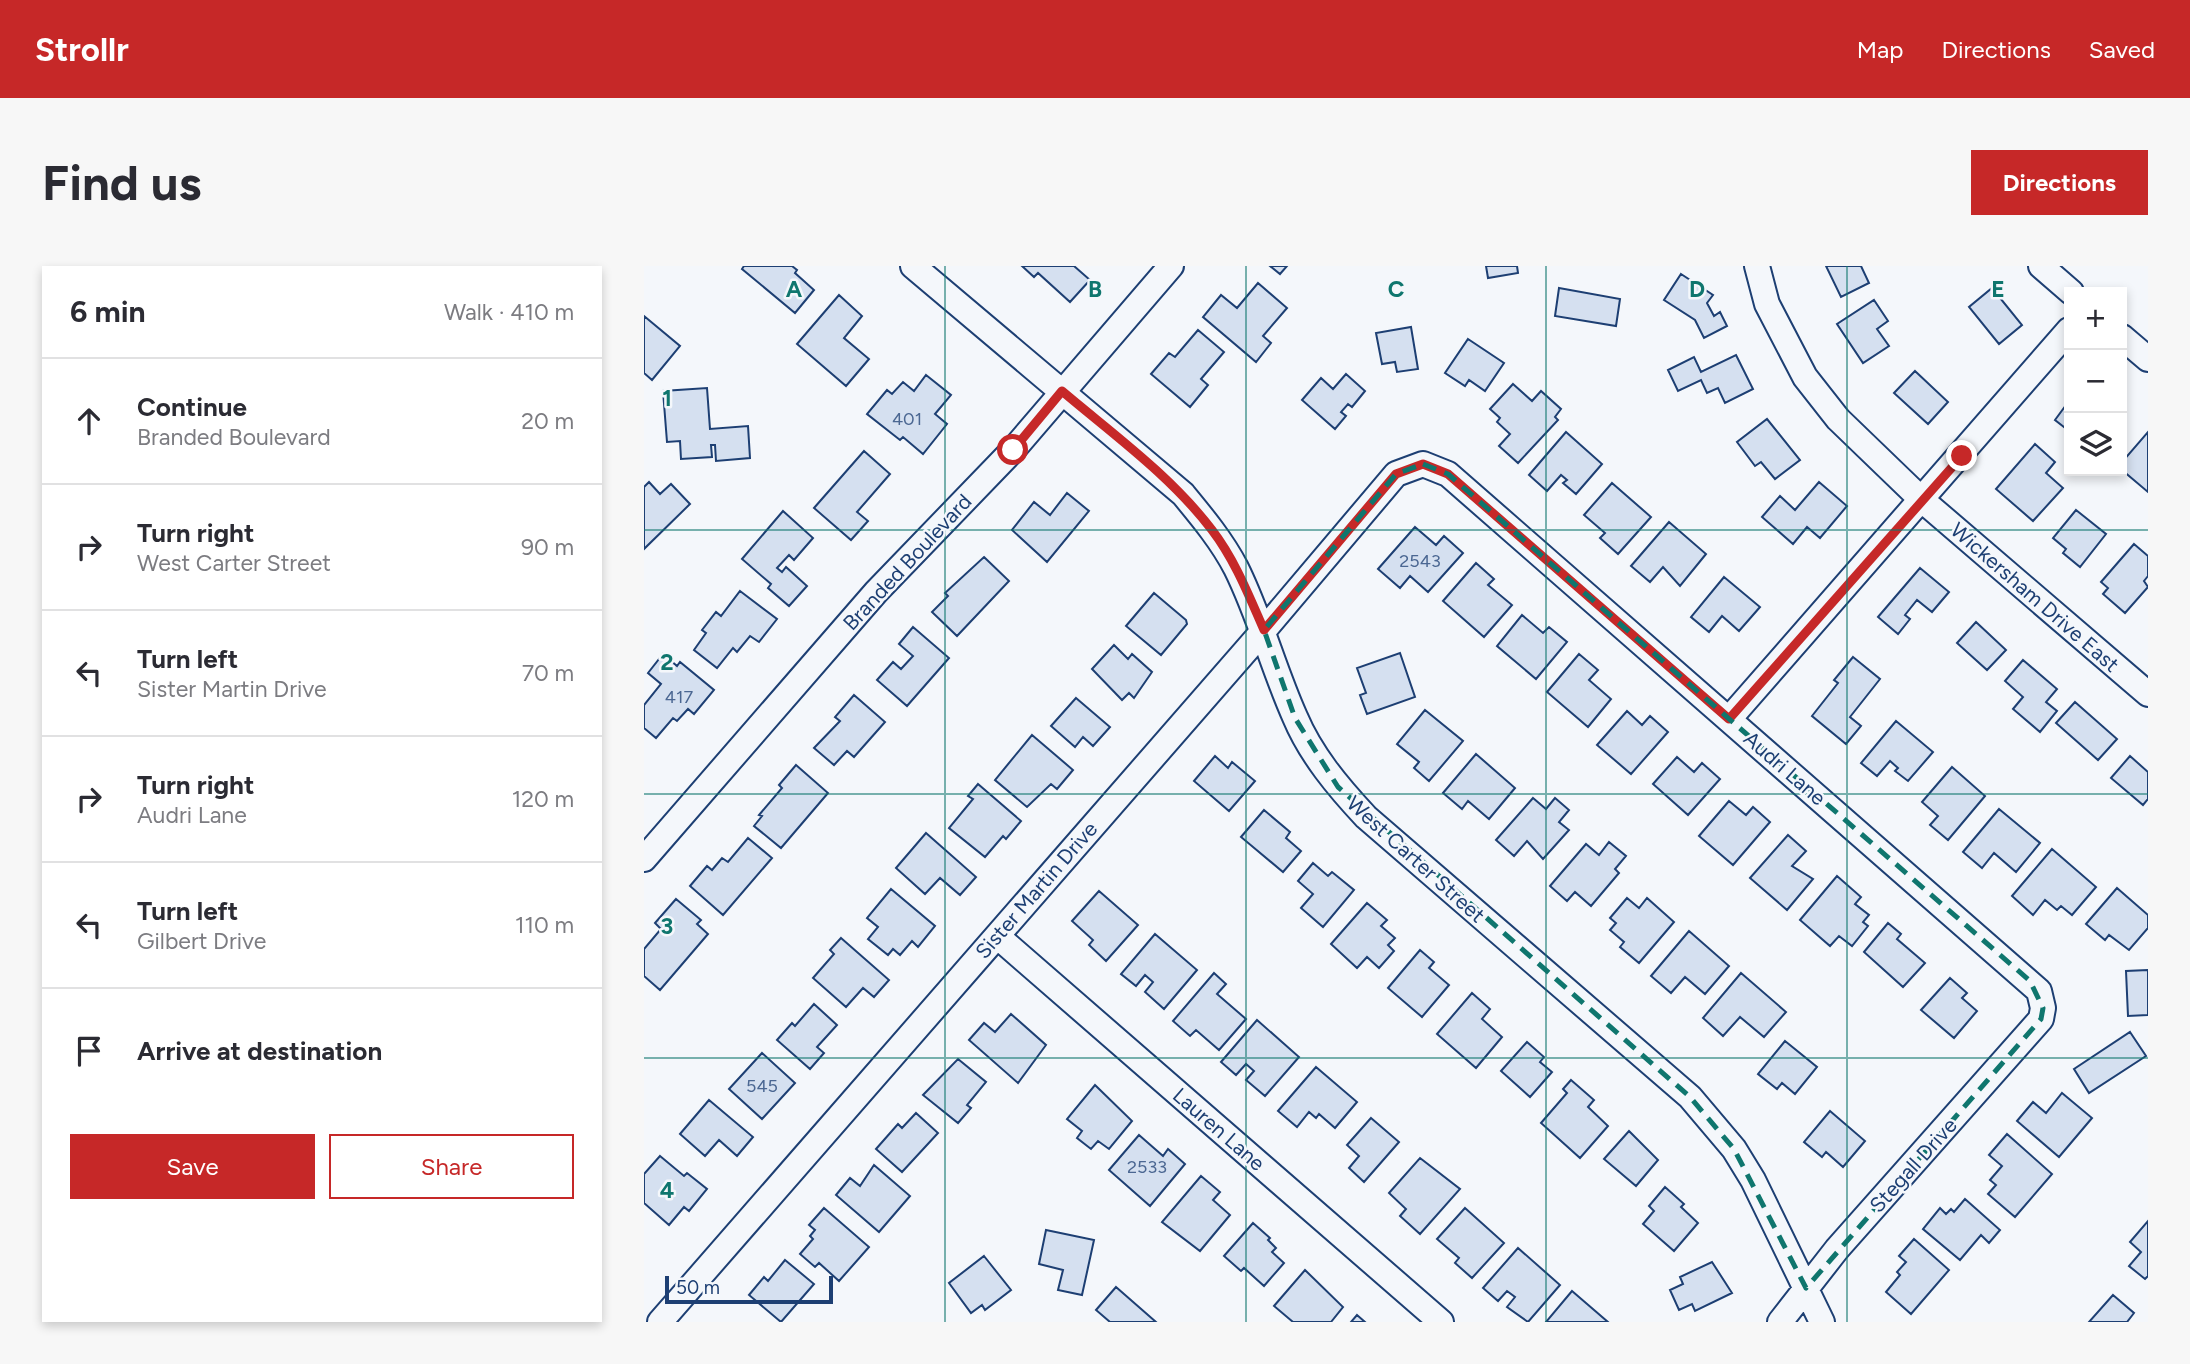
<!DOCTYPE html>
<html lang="en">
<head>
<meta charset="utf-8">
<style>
  :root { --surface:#fff; --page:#f7f7f7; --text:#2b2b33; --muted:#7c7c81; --line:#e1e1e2; --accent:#c62828 }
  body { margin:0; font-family:Figtree,sans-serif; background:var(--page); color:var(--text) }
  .controls { position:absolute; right:21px; top:21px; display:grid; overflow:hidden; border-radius:0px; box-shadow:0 4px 10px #0003 }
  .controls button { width:63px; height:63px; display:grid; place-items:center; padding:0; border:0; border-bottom:2px solid var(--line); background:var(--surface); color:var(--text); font:35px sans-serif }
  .scale { position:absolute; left:21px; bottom:18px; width:168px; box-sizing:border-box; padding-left:7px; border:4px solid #1d3f73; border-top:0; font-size:19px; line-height:24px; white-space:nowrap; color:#1d3f73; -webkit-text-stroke:5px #f4f7fb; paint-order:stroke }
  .stop { position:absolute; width:21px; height:21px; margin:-16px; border:5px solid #c62828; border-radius:50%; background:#fff }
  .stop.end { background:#c62828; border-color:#fff; box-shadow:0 2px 7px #0008 }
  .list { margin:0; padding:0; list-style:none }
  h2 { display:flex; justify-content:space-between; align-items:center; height:91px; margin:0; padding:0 28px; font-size:30px }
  h2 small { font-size:23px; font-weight:400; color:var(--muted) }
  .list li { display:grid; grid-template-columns:46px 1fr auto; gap:21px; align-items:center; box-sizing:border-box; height:126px; padding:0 28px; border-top:2px solid var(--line) }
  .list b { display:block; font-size:26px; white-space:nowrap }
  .list p { margin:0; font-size:23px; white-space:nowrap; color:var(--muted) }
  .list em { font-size:23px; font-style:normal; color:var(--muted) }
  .actions { display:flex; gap:14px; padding:21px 28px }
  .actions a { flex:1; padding:16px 0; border:2px solid var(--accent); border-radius:0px; text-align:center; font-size:24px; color:var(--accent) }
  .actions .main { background:var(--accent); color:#fff }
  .icon { flex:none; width:38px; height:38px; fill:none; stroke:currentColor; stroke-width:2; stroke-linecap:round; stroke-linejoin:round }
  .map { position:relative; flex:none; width:1504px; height:1056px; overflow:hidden; border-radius:0px }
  header { display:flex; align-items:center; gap:42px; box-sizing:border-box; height:98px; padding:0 35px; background:var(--accent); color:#fff }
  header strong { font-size:33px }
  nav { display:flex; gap:38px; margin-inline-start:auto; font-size:24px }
  .intro { display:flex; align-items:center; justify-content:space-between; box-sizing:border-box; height:168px; padding:0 42px }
  h1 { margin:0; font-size:49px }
  .button { padding:18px 32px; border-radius:0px; background:var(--accent); color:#fff; font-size:24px; font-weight:700 }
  main { display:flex; gap:42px; padding:0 42px }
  aside { flex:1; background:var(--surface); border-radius:0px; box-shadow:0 4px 10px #0003 }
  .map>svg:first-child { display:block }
</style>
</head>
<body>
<header>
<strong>Strollr</strong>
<nav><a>Map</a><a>Directions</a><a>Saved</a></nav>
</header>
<div class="intro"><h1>Find us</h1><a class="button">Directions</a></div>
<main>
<aside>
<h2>6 min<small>Walk · 410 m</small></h2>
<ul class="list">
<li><svg class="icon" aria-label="ahead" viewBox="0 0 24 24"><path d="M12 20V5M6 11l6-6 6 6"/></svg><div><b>Continue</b><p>Branded Boulevard</p></div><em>20 m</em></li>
<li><svg class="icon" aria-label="right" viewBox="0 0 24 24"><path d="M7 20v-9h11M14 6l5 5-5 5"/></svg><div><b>Turn right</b><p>West Carter Street</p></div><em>90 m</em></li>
<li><svg class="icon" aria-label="left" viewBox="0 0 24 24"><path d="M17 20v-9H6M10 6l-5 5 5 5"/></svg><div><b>Turn left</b><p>Sister Martin Drive</p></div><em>70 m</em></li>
<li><svg class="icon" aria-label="right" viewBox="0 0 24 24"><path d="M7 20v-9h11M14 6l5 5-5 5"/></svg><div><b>Turn right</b><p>Audri Lane</p></div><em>120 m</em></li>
<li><svg class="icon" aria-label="left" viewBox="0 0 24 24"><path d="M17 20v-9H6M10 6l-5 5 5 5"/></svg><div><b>Turn left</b><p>Gilbert Drive</p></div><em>110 m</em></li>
<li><svg class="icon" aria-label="arrive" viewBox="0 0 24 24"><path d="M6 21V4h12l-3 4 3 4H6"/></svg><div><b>Arrive at destination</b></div></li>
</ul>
<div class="actions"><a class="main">Save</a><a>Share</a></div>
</aside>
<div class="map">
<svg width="1504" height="1056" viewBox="0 0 1504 1056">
  <rect width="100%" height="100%" fill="#f4f7fb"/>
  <!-- building -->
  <path fill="#d5e0f0" stroke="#1d3f73" stroke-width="2" d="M 100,0 L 148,0 L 153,4 L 151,7 L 170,24 L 151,47 L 98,3 Z
    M 378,0 L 430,0 L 446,14 L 426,36 L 394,7 L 390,11 Z
    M 626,0 L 643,0 L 636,8 Z
    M 842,0 L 873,0 L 874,7 L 844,12 Z
    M 1182,0 L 1217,0 L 1225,17 L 1197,31 Z
    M 1037,8 L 1069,29 L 1063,37 L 1070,50 L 1076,46 L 1083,60 L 1060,72 L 1051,54 L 1020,34 Z
    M 614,17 L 643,42 L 619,70 L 627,77 L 612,96 L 559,51 L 577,29 L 593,42 Z
    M 915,22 L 976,33 L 972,60 L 911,50 Z
    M 1348,22 L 1378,59 L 1355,78 L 1325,41 Z
    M 195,29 L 218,50 L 200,72 L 225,93 L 202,120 L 153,78 Z
    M 1230,34 L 1244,55 L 1233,63 L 1245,80 L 1219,97 L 1193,58 Z
    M 0,50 L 36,80 L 8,114 L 0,107 Z
    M 767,61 L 774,103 L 753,106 L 751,96 L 738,98 L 732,67 Z
    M 554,64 L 580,86 L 557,113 L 564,119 L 546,141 L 507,108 L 525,87 L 531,91 Z
    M 824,73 L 860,97 L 841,125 L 825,114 L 821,120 L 801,107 Z
    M 1092,89 L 1109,123 L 1081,137 L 1074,122 L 1063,127 L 1057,114 L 1034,125 L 1024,104 L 1050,91 L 1057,106 Z
    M 1271,105 L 1304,136 L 1284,158 L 1250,127 Z
    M 702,108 L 721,125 L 708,141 L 704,138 L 697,146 L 702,150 L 691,163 L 658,134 L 677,112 L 689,123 Z
    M 282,109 L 307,129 L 291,148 L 303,158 L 279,188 L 259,171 L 256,174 L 223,148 L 243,124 L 248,128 L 259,116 L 270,125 Z
    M 869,118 L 888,135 L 897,125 L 917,143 L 911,151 L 914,154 L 874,197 L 855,180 L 866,168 L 853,156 L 856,152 L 846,143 Z
    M 63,122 L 66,163 L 104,160 L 106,192 L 72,195 L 71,179 L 67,179 L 68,191 L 37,193 L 36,175 L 23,176 L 19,125 Z
    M 1425,135 L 1425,165 L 1411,154 Z
    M 1123,153 L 1156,194 L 1131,213 L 1117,196 L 1111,200 L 1093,176 Z
    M 922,166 L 958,198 L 932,228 L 919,217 L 923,214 L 917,209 L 903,225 L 885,209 Z
    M 1504,166 L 1504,226 L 1478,204 L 1478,196 Z
    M 1391,178 L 1411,196 L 1402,207 L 1419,222 L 1389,255 L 1352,223 Z
    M 220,185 L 246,208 L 213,246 L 224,255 L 207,274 L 170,242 Z
    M 5,216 L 16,228 L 27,218 L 46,238 L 0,283 L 0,221 Z
    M 1175,216 L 1203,240 L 1176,272 L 1163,261 L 1149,278 L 1118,251 L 1136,230 L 1151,244 Z
    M 968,217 L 1007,251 L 974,288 L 956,272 L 961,267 L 940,249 Z
    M 423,227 L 445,245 L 403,296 L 368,264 L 390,236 L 406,249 Z
    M 1432,244 L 1462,268 L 1436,301 L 1419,287 L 1422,283 L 1409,272 Z
    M 139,245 L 169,272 L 150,294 L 145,289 L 133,302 L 138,306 L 142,301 L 163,320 L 145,340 L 124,322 L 127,318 L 98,293 Z
    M 1025,256 L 1062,288 L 1036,320 L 1019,301 L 1006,316 L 987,300 Z
    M 771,261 L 792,279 L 800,270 L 819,287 L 784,326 L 766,310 L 756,322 L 734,303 Z
    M 1490,278 L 1504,290 L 1504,310 L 1500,315 L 1504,321 L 1481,347 L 1459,328 L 1464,322 L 1457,316 Z
    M 340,291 L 365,315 L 313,370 L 288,346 L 304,330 L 301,327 Z
    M 832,297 L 850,313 L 844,319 L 868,339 L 840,371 L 799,335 Z
    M 1276,302 L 1305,326 L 1288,346 L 1273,334 L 1261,349 L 1266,353 L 1254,368 L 1234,351 Z
    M 1080,311 L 1116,341 L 1095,365 L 1078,350 L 1065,366 L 1047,351 Z
    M 96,325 L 133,353 L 115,376 L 106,370 L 93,386 L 89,382 L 73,402 L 50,384 L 62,367 L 58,364 L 72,346 L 77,350 Z
    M 510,327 L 542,354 L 543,358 L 517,389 L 482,360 Z
    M 878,349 L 899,367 L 905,361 L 923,376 L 892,413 L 853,380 Z
    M 1332,356 L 1362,384 L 1343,404 L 1313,377 Z
    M 269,361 L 305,392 L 263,440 L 233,414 L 249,396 L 257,403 L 269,390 L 255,378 Z
    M 470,379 L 484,393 L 488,388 L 508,406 L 490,432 L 485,427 L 478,434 L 448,403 Z
    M 756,387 L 771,431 L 723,448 L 716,429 L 722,427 L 713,402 Z
    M 19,388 L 33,400 L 36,396 L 70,424 L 50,448 L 44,443 L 33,455 L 29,452 L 12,472 L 0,462 L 0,439 L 17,418 L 4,407 Z
    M 935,388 L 954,404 L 945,414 L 967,433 L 944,461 L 903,426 Z
    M 1209,391 L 1236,413 L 1206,451 L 1217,460 L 1202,478 L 1168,450 L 1194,417 L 1190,414 Z
    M 1379,394 L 1413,423 L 1402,436 L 1413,445 L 1396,466 L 1369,443 L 1379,431 L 1361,415 Z
    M 210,429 L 241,456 L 210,491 L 203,485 L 190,499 L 170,482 L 196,455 L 191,451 Z
    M 432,432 L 466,461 L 449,480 L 439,471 L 431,481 L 407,460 Z
    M 1431,436 L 1473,473 L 1454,494 L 1412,457 Z
    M 781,444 L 819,475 L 785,515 L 770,502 L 775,496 L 753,478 Z
    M 983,445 L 998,459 L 1006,450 L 1024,466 L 987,508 L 953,479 Z
    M 1252,455 L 1289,486 L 1264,515 L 1251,505 L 1254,502 L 1246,495 L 1233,510 L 1217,497 Z
    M 388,469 L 429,504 L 413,523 L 407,518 L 383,541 L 351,514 Z
    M 832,488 L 871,522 L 845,553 L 824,535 L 818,543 L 799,527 Z
    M 571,490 L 584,502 L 588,496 L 611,515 L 585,545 L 550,515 Z
    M 1486,490 L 1504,506 L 1504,533 L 1499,539 L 1467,512 Z
    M 1033,491 L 1050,506 L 1058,497 L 1076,513 L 1044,549 L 1009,518 Z
    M 152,499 L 184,527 L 137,582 L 110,560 L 118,550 L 115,549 L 138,522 L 135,519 Z
    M 1308,501 L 1341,530 L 1304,574 L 1286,559 L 1294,550 L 1278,536 Z
    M 334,518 L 377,555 L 362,573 L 359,570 L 341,591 L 305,562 L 329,533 L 324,530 Z
    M 889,532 L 902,543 L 911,532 L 925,544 L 915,556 L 925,564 L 899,593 L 883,575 L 870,590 L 852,574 Z
    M 1085,535 L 1102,549 L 1109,541 L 1126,556 L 1089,599 L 1055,570 Z
    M 1355,543 L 1396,577 L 1372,606 L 1350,587 L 1338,602 L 1319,586 Z
    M 620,544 L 646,566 L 642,572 L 657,585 L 639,606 L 597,571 Z
    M 282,567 L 332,611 L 316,629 L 296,612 L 281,628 L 252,602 Z
    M 1144,569 L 1162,585 L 1148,600 L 1169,613 L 1143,644 L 1106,612 Z
    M 104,572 L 128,592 L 79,649 L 46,620 L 63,600 L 68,604 L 78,592 L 84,596 Z
    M 965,576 L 982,590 L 971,603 L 975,607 L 947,640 L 931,626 L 923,635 L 906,620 L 942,578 L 955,589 Z
    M 1408,583 L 1452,621 L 1428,649 L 1417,640 L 1413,644 L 1401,634 L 1389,649 L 1368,630 Z
    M 669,597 L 684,610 L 688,606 L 710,624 L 679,661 L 657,642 L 669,628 L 654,615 Z
    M 1193,610 L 1217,631 L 1211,638 L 1225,649 L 1219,656 L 1224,660 L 1208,680 L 1195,670 L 1186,680 L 1156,654 Z
    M 1473,622 L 1504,649 L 1504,662 L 1485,684 L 1465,669 L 1461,674 L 1442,658 Z
    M 247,623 L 291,660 L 274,681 L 268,675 L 256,689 L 249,683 L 244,689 L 224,673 L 234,661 L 223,652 Z
    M 455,625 L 494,659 L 462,695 L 445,679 L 449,674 L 428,655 Z
    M 983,632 L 995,642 L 1003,632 L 1030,656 L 995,697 L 976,681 L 980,676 L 966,664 L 972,657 L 966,652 Z
    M 32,633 L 57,654 L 53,658 L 64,668 L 16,724 L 0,710 L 0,683 L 17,663 L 11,657 Z
    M 723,637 L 743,654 L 737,660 L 751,672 L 744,679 L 750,685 L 735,702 L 723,691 L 713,702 L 687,678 Z
    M 1244,657 L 1257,668 L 1253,673 L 1281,697 L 1259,721 L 1220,686 Z
    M 1045,665 L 1085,700 L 1061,728 L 1041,711 L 1027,727 L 1007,710 Z
    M 511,668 L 553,704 L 520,743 L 501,726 L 509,716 L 501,709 L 492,720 L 477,708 Z
    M 197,672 L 245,714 L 230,731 L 219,722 L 202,741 L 169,712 L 190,688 L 186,684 Z
    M 776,684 L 790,696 L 785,702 L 805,719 L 778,751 L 744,722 Z
    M 1504,704 L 1504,749 L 1484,750 L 1482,705 Z
    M 570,707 L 582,718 L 573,728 L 602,753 L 575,784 L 552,764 L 546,770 L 529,755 Z
    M 1097,707 L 1142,746 L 1120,771 L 1096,751 L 1079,770 L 1059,752 Z
    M 1306,712 L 1323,727 L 1318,732 L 1333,745 L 1310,772 L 1277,744 Z
    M 828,727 L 846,743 L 838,753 L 858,771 L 832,802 L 793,768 Z
    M 170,738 L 193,759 L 173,781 L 180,787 L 166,803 L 133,774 L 148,757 L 151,760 Z
    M 367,748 L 402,779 L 374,817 L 325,774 L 340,757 L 351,766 Z
    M 613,754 L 655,791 L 621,830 L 602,814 L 610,805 L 602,798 L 592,809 L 577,796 Z
    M 1486,766 L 1502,790 L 1445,827 L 1430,803 Z
    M 1141,775 L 1173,801 L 1151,828 L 1138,817 L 1133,823 L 1114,808 Z
    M 883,776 L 900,791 L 896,796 L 908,806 L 886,831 L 857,805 Z
    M 118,787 L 151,817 L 118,853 L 85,823 Z
    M 314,793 L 342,816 L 323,839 L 327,842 L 314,857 L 279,829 Z
    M 672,801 L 713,836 L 691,862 L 675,848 L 672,852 L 665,846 L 653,861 L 634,845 Z
    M 927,814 L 950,834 L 944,841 L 964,860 L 936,892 L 897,857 L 923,827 L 919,823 Z
    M 451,819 L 488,855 L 465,883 L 454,875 L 447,883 L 433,872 L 438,865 L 423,853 Z
    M 1418,827 L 1448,852 L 1415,891 L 1373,855 L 1389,836 L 1402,847 Z
    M 65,834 L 109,871 L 93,890 L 75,874 L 61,890 L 36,868 Z
    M 1186,845 L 1221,875 L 1199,901 L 1182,886 L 1178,891 L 1160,876 Z
    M 272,847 L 294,867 L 258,906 L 232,883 L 254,858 L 258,862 Z
    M 727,852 L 755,876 L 720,916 L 705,902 L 715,890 L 703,879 Z
    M 985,865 L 1014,894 L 992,920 L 960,893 Z
    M 1363,868 L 1408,908 L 1371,951 L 1344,928 L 1352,919 L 1346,914 L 1358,900 L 1345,889 Z
    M 495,869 L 519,890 L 524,883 L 541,898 L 506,940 L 465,904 Z
    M 16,890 L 40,910 L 43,907 L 63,923 L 45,945 L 40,941 L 25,959 L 0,937 L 0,908 Z
    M 776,892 L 816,923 L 776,968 L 756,950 L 762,943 L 745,927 Z
    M 230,899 L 266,930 L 235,966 L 192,929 L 206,912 L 216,920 Z
    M 557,910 L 576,926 L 569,934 L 586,949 L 556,985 L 518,956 Z
    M 1021,921 L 1040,938 L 1037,941 L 1054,957 L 1030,985 L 999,958 L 1010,945 L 1005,940 Z
    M 1321,933 L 1356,964 L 1345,977 L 1337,969 L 1316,994 L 1279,963 L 1296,942 L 1302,948 L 1307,943 L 1310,946 Z
    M 180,942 L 225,981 L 195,1015 L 175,997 L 171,1001 L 156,988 L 169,973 L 166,970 L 171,964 L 165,959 Z
    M 821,942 L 860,977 L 828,1012 L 811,997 L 815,992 L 793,973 Z
    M 1504,955 L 1504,1010 L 1501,1013 L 1485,1000 L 1497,986 L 1486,976 Z
    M 609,957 L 626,972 L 624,974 L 632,982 L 628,986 L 640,997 L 620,1020 L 600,1002 L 597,1005 L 580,990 Z
    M 402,964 L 450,974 L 438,1029 L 414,1024 L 419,1004 L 395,998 Z
    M 1270,973 L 1305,1004 L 1267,1048 L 1242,1026 L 1256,1009 L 1253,1006 L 1262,996 L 1255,990 Z
    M 874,982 L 916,1019 L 884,1056 L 863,1041 L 871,1031 L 863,1025 L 854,1035 L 839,1022 Z
    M 340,990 L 367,1024 L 341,1044 L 338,1039 L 327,1047 L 305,1017 Z
    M 141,994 L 170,1018 L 137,1056 L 105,1029 L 120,1011 L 124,1015 Z
    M 1068,996 L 1088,1027 L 1051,1045 L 1048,1038 L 1035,1044 L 1026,1024 L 1039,1018 L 1036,1011 Z
    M 661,1004 L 699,1041 L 687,1056 L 649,1056 L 630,1040 Z
    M 472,1021 L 512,1056 L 466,1056 L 452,1044 Z
    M 928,1025 L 964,1056 L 902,1056 Z
    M 1469,1029 L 1490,1047 L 1483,1056 L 1445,1056 Z
    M 713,1049 L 721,1056 L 707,1056 Z"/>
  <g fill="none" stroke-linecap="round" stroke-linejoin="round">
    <defs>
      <path id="minor" d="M 269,0 L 539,228 C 558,251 578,275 592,302 C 616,350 629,402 651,451 C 667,489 694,521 722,551 L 1046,831 L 1090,883 L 1109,914 L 1178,1056
        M 1113,0 L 1123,38 L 1161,111 L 1194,153 L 1278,234 L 1504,428
        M 1397,0 L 1427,26
        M 1478,71 L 1504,93
        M 1085,453 L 1425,64
        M 0,593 L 232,326 L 369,184 L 527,0
        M 353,670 L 797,1056
        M 16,1056 L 620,364 L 752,208 L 779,198 L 804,208 L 1395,725 L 1399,742 L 1397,753 L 1193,983 L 1136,1056"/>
    </defs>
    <!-- minor casing -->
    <use href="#minor" stroke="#1d3f73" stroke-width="28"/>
    <!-- minor -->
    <use href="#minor" stroke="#f4f7fb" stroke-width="24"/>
  </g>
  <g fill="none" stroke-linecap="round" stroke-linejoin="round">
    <!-- route -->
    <path stroke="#c62828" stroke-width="9" d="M 369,184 L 418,125 C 470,169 527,210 568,264 C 591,294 605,330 620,364 L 752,208 L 779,198 L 804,208 L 1085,453 L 1318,190"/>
  </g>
  <!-- marked area -->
  <path fill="none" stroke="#0f766e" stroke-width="5" stroke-dasharray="14 9" stroke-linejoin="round" d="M 779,198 L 804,208 L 1386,715 L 1399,742 L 1397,753 L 1162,1022 L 1090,883 L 1046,831 L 694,521 L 651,452 L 620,364 L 752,208 Z"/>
  <!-- grid -->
  <path fill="none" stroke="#0f766e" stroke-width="2" stroke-opacity="0.55" d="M 301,0 L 301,1056M 602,0 L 602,1056M 902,0 L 902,1056M 1203,0 L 1203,1056M 0,264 L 1504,264M 0,528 L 1504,528M 0,792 L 1504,792"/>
  <g text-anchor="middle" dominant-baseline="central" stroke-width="5" stroke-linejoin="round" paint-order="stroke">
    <!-- number labels -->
    <g font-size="18" fill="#4b6792">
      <text x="263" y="153">401</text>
      <text x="776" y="295">2543</text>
      <text x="35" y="431">417</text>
      <text x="118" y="820">545</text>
      <text x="503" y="901">2533</text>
    </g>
    <!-- street labels -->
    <g font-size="21" fill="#1d3f73" stroke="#f4f7fb">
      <text transform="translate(263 296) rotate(-47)">Branded Boulevard</text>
      <text transform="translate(1391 331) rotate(41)">Wickersham Drive East</text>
      <text transform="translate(1141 502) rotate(41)">Audri Lane</text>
      <text transform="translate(772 593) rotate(42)">West Carter Street</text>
      <text transform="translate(392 624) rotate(-49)">Sister Martin Drive</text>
      <text transform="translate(575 863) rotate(41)">Lauren Lane</text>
      <text transform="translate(1269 899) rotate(-48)">Stegall Drive</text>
    </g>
  </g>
  <g font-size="23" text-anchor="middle" font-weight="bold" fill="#0f766e" stroke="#f4f7fb" stroke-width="5" stroke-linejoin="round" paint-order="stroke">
    <text x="150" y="31">A</text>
    <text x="451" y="31">B</text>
    <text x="752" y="31">C</text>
    <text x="1053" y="31">D</text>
    <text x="1354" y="31">E</text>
    <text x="23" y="140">1</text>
    <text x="23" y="404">2</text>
    <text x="23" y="668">3</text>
    <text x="23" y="932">4</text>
  </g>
</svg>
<div class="controls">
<button>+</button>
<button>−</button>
<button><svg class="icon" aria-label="layers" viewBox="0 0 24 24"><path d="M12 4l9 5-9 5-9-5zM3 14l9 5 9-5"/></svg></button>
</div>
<div class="scale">50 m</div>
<div class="stop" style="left:369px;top:184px"></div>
<div class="stop end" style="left:1318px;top:190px"></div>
</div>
</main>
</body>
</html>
